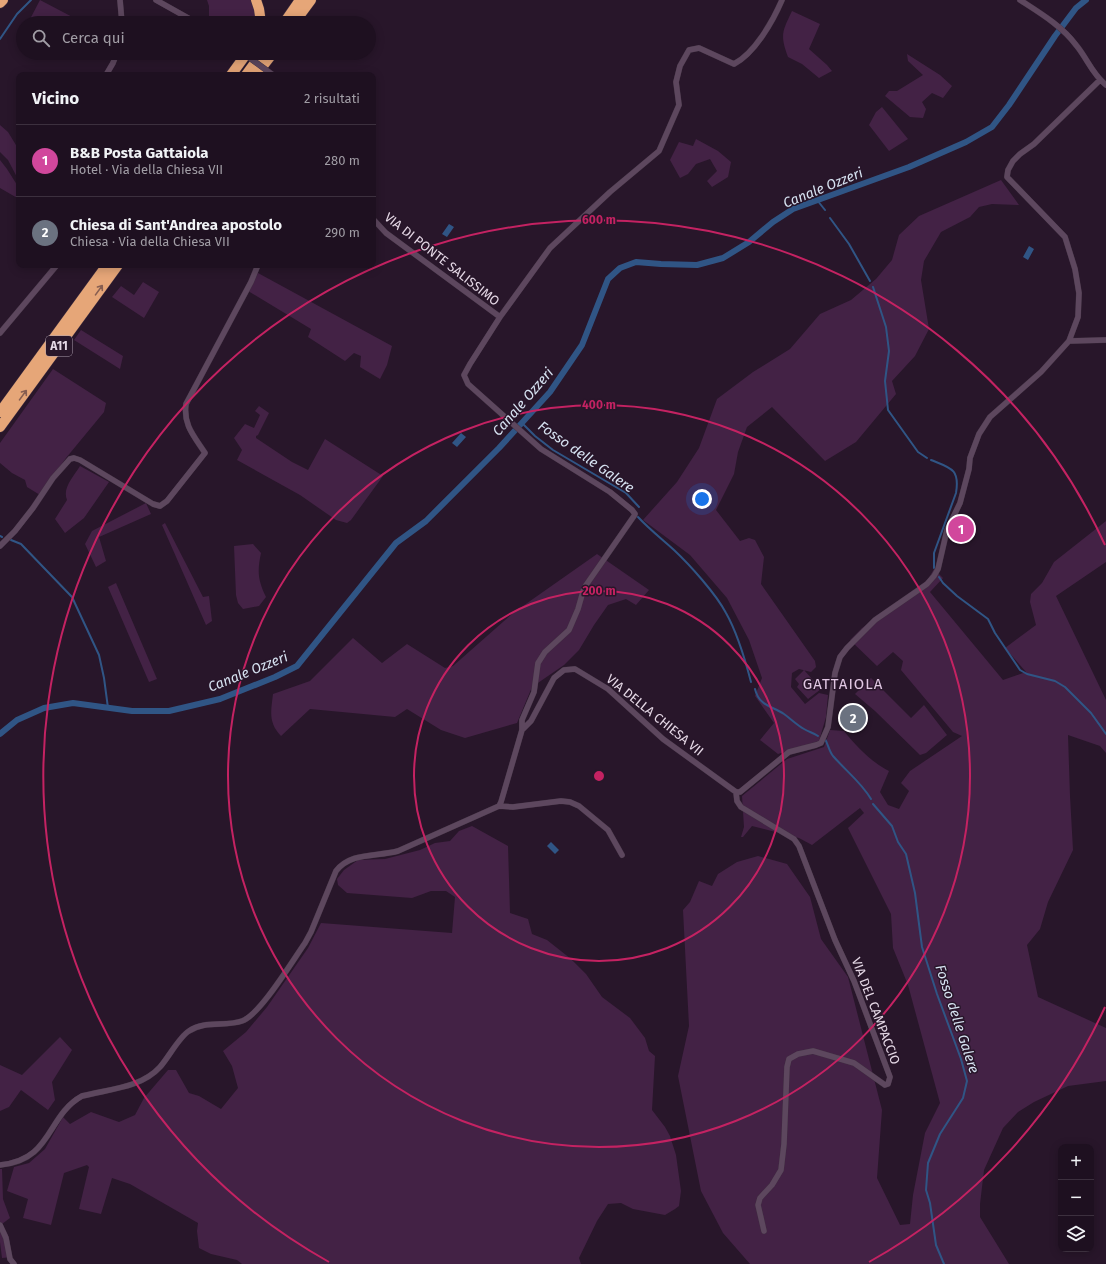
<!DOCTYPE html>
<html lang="it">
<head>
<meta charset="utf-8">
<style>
  :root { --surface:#1e1020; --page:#261929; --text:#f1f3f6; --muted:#a19da5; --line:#3c303e; --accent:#2563eb }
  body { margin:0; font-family:"Fira Sans",sans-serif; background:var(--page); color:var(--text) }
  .controls { position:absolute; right:12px; bottom:12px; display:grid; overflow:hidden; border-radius:8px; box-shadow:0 2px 10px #0003 }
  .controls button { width:36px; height:36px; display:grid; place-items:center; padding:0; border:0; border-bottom:1px solid var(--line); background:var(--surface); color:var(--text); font:20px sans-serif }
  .you { position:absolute; left:702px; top:499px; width:14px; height:14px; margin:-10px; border:3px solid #fff; border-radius:50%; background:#1a73e8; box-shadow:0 0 0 6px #1a73e833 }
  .badge { display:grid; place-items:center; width:26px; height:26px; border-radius:50%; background:var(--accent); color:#fff; font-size:13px; font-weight:700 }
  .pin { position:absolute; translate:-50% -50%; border:2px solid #fff; box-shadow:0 1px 4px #0006 }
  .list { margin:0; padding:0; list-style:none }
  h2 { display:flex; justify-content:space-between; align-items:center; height:52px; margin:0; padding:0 16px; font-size:17px }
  h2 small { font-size:13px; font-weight:400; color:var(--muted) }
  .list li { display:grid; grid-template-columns:26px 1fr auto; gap:12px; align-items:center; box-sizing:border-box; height:72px; padding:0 16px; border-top:1px solid var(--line) }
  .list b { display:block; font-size:15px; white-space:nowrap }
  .list p { margin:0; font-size:13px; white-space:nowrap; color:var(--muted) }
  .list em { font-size:13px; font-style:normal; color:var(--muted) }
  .icon { flex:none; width:22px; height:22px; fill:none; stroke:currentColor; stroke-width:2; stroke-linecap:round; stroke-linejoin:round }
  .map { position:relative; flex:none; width:1106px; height:1264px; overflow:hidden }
  .search { position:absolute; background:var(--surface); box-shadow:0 2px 10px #0003; left:16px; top:16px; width:360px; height:44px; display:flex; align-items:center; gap:10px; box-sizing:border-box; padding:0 14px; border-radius:22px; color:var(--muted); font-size:15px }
  .panel { position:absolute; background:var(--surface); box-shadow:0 2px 10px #0003; left:16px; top:72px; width:360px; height:196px; border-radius:8px }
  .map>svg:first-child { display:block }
</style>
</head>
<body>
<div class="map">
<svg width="1106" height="1264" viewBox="0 0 1106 1264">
  <rect width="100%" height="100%" fill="#28162a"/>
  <!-- green -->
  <path fill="#432245" d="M 40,0 L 80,21 L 81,23 L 28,23 Z
    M 207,0 L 251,0 L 256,8 L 257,23 L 203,23 L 202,22 L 209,17 L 209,6 Z
    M 792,11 L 820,24 L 809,49 L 827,65 L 832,71 L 819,78 L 802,64 L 788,57 C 780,35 782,32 792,11 Z
    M 907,54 L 940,75 L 952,86 L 943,98 L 932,93 L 922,102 L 926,109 L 923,118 L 910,117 L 885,96 L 889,91 L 897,91 L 923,75 L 908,61 Z
    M 882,107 L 908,139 L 889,151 L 869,125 L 876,112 Z
    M 0,125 L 8,132 L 19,150 L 19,181 L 8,160 L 0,152 Z
    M 696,139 L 718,151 L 731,162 L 728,177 L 712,187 L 707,181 L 717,171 L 710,159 L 696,164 L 688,174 L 680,178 L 670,160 L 679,142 L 693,146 Z
    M 0,160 L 7,169 L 19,188 L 19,199 L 0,188 Z
    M 1001,180 L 1019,205 L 992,204 L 979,207 L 970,217 L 941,232 L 924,261 L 921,280 L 929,329 L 915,356 L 892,381 L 896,394 L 856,442 L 825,461 L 772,407 L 747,427 L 738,452 L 734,474 L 716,510 L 740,541 L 749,538 L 755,540 L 764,557 L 761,584 L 815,661 L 816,667 L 811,672 L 799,669 L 792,673 L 791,687 L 805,704 L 819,693 L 828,695 L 826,717 L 819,741 L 778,754 L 760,740 L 774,723 L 755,696 L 762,678 L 749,640 L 727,598 L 690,555 L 643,520 L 677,482 L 699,448 L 717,399 L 753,372 L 790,349 L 820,314 L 851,300 L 876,279 L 892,260 L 899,235 L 919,216 Z
    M 258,273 L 392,346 L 387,365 L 380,379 L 360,367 L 361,356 L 354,353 L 345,361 L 308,337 L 311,329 L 248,291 Z
    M 143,282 L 159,292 L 144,318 L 112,297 L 121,286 L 134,295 Z
    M 81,330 L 123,356 L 120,369 L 74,340 Z
    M 53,369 L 106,403 L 104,412 L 66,458 L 40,495 L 27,487 L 25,480 L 12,473 L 0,463 L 0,443 Z
    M 259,406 L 269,413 L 258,435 L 256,436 L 256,438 L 292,462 L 308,470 L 325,439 L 383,476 L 351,520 L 347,523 L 336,520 L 300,495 L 237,460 L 242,450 L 234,438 L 245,424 L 254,428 L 260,415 L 255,411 Z
    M 80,466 L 109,482 L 84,518 L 65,533 L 55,519 L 67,500 C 62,488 74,476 80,466 Z
    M 146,503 L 151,514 L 99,537 L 106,561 L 96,567 L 85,544 L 92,531 Z
    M 1106,521 L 1106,562 L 1056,596 L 1106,700 L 1106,753 L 1100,746 L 1068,735 L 1070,796 L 1073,850 L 1048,902 L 1040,929 L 1027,945 L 1038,997 L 1106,1028 L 1106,1081 L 1068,1086 L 1034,1102 L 1018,1112 L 1003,1128 L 984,1170 L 980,1204 L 980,1217 L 1009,1264 L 750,1264 L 723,1233 L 701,1191 L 678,1076 L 689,1026 L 683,910 L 690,902 L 699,881 L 712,886 L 718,874 L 737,862 L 758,856 L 787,864 L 810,897 L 821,939 L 848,977 L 882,1110 L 877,1178 L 900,1225 L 910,1224 L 913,1195 L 925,1133 L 940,1103 L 908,985 L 893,948 L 891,914 L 848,828 L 864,813 L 860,808 L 812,845 L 799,838 L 752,826 L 743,837 L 741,837 L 744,827 L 742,796 L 787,759 L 824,747 L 830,730 L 844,731 C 857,747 870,761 889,771 L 880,792 L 888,805 L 899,809 L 909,791 L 901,783 L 910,771 L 962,736 L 953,732 L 901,670 L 903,661 L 893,652 L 877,666 L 850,640 L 862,628 L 927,581 L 934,569 L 943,578 L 930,592 L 1003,680 L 1026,672 L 1005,648 L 1036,625 L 1030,602 L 1031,594 L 1042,583 L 1054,562 Z
    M 165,523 L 203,597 L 209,596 L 212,621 L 206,625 L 162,525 Z
    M 253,544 L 261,553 C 257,572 258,580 266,597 L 259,606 L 243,609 L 238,603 L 236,595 L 234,546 Z
    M 597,554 L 649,590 L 636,605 L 626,599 L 608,605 L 594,625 L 579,650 L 564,665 L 532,687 L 517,723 L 465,738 L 441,730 L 407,709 L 395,717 L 310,709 L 281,736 C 268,722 271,711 273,694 L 310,681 L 353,638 L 382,663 L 407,644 L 445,668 L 453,666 L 513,613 Z
    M 116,583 L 157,679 L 149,682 L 108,587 Z
    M 804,670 L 821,689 L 808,699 L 797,687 L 799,684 L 795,679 Z
    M 871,678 L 911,718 L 924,705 L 947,735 L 926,753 L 920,755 L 875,711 L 855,694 Z
    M 472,826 L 508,846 L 510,913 L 528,919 L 532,934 L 547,940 L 571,959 L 586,974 L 602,997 L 630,1018 L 645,1038 L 649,1051 L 655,1056 L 652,1110 L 665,1127 L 670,1136 L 676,1155 L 681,1191 L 679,1206 L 675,1209 L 665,1215 L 633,1209 L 621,1203 L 608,1204 L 597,1221 L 579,1258 L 581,1264 L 242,1264 L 237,1260 L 211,1254 L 199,1248 L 197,1231 L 198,1223 L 130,1184 L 112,1178 L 101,1214 L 79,1209 L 89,1167 L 87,1165 L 64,1173 L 51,1225 L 23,1218 L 28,1199 L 7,1191 L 14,1167 L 29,1163 L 45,1149 L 63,1117 L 70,1124 L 91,1112 L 119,1122 L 135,1115 L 144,1098 L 168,1070 L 176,1070 L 189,1093 L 199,1096 L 221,1109 L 238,1088 L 232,1066 L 223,1051 L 246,1032 L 267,1007 L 308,948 L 321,923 L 452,933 L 455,897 L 446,891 L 431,891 L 412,898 L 347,893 L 338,885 L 337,879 L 344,870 L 358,860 L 385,859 L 420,850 L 435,843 L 450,841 L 459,831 Z
    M 60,1037 L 72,1050 L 52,1082 L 55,1100 L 48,1110 L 21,1090 L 9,1107 L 0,1111 L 0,1065 L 22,1075 Z
    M 0,1169 L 2,1169 L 3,1199 L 10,1218 L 2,1224 L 8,1235 L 12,1257 L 2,1258 L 0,1242 Z"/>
  <!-- water -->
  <path fill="#305585" d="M 449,224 L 454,227 L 447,237 L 442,234 Z
    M 1029,246 L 1034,249 L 1028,260 L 1023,257 Z
    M 461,433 L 466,437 L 457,447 L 452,443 Z
    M 551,842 L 559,850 L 555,854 L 547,846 Z"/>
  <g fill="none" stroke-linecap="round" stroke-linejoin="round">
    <!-- stream -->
    <path stroke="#305585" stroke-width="2" d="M 0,39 L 17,14 L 31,0
      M 817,200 L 825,210
      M 830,218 L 849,244 L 870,281
      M 873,287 L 886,327 L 889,351 L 885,381 L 888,410 L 918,452 L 927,458
      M 522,423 L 535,436 L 553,450 L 626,493 L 639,507
      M 931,460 C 951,468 960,469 956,493 L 934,553 L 934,568
      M 638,517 C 649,529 662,539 674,550 C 690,565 716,594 726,613 C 738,634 745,659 751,682
      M 0,536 L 2,537
      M 11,540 L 21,544 L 72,597 L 99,655 L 104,678 L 108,708
      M 939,577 L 943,583 L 957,596 L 988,619 L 995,633 L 1020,670 L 1027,674 L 1055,681 L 1065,687 L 1091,713 L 1106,734
      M 755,689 C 759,706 772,706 784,714 C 791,719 797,725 804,729 C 809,732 814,733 818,736
      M 825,739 C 828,744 829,751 833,756 C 846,771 861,782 871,799
      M 873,804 L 892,826 L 898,842 L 906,854 L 915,893 L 922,947 L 937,994 L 961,1059 L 967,1081 L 963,1098 L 940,1134 L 928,1163 L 926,1190 L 930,1203 L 936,1245 L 944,1264"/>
    <!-- canal -->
    <path stroke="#305585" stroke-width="6" d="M 0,734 L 17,720 L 44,708 L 73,703 L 132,711 L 169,711 L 220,699 L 275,677 L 297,666 L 396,543 L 426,521 L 499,448 L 550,392 L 582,345 L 608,279 L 620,268 L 636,262 L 661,264 L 697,265 L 723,258 L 749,242 L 773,222 L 793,209 L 909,167 L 966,142 L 992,127 L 1009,105 L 1055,36 L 1076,8 L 1086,0"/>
    <defs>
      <path id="street" d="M 120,0 L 122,23
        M 156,0 L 197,23
        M 1020,0 C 1040,13 1062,26 1076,45 C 1087,58 1092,74 1106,85
        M 106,75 L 113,63 L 117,53
        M 500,317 L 550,248 L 610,192 L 659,151 L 679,105 L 676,82 L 680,66 L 689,50 L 699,48 L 734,64 C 755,53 773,21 782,0
        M 0,333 L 57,265
        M 1069,341 L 1106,340
        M 0,546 L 15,531 L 33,508 L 53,478 L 70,459 L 74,458 L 80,460 L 153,504 L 160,506 L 167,501 L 205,453 C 194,436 183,425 186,404 L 251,282 L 258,265
        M 522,730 L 531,721 L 554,678 L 564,670 L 575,669 L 608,689 L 663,739 L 736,792 L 740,792 L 789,752 L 816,745 L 821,743 L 828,727 L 835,673 L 840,657 L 847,648 L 875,620 L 917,591 L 927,584 L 934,576 L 938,569 L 947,530 L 960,503 L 969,469 L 970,458 L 979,434 L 990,417 L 1041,372 L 1069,341 L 1078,317 L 1079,293 L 1075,269 L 1065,237 L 1007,177 L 1008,170 L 1013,161 L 1020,154 L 1034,144 L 1100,80
        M 736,792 L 737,801 L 741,807 L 794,839 L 799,846 L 835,940 L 854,981 L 890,1077 L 888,1084 L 885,1085 L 854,1063 L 813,1051 L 798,1054 L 789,1059 L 787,1067 L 784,1144 L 781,1170 L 772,1185 L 760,1198 L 758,1205 L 764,1231
        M 499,806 L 513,807 L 561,801 L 570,802 L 579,806 L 608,830 L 622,855
        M 0,1165 C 53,1160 46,1116 82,1096 C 109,1089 141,1088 160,1067 C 169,1057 179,1037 189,1031 C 205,1020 225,1027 242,1021 C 260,1015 293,960 305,943 L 311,932 L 336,871 C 351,852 376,857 398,851 L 499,806 L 501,802 L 522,730 L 522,720 L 534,692 L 538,663 L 545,652 L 569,630 L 578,609 L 584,588 L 634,516 L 635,514 L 632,510 L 610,492 L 541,449 L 468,384 L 464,375 L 470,364 L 500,317 L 386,233 L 373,219
        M 0,1225 L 6,1238 L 10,1259 L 14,1264"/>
      <path id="highway" d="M 256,0 L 259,9 L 261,23
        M 0,3 L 3,0
        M 284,23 L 300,0
        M 294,23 L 311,0
        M 231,75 L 247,53
        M 246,75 L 262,53
        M 256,75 L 273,53
        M 0,412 L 107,265
        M 0,427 L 118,265"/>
    </defs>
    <!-- street casing -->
    <use href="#street" stroke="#403141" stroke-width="6"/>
    <!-- highway casing -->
    <use href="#highway" stroke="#403141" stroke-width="11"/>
    <!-- street -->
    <use href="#street" stroke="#5d475e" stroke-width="5.5"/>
    <!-- highway -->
    <use href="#highway" stroke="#e6a678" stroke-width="10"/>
    <defs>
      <path id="street-bridge" d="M 243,53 L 273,75"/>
    </defs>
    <!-- street-bridge casing -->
    <use href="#street-bridge" stroke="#403141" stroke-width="6" stroke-linecap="butt"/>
    <!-- street-bridge -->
    <use href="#street-bridge" stroke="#5d475e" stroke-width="5.5"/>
  </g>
  <!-- one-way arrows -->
  <defs><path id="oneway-shaft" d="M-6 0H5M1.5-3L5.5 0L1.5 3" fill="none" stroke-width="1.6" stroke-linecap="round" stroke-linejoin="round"/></defs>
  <g stroke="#875e51">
    <use href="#oneway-shaft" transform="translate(99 290) rotate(-54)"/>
    <use href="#oneway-shaft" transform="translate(23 395) rotate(-54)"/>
  </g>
  <!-- distance rings -->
  <g fill="none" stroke="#c42262" stroke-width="2">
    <circle cx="599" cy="776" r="185"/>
    <circle cx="599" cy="776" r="371"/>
    <path d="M1105 1007A556 556 0 0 1 869 1262M329 1262A556 556 0 1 1 1105 545"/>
  </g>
  <g text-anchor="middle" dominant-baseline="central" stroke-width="3" stroke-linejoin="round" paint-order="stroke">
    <!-- shield labels -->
    <rect fill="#28162a" stroke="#ac9eae" stroke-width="1" x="46" y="336" width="26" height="20" rx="3"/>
    <g font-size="12" font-weight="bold" fill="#e5d8e6">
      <text x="59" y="346">A11</text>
    </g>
    <!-- street labels -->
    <g font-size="13" fill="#e5d8e6" stroke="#28162a">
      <text transform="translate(442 259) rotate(38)">VIA DI PONTE SALISSIMO</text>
      <text transform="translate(655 715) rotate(39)">VIA DELLA CHIESA VII</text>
      <text transform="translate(876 1011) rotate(69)">VIA DEL CAMPACCIO</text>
    </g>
    <!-- water labels -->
    <g font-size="14" font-style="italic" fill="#d7e3f2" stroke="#28162a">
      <text transform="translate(823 188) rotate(-22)">Canale Ozzeri</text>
      <text transform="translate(523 402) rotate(-49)">Canale Ozzeri</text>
      <text transform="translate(586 457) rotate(35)">Fosso delle Galere</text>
      <text transform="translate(248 672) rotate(-22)">Canale Ozzeri</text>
      <text transform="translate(957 1019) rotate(72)">Fosso delle Galere</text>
    </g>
    <!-- quarter labels -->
    <g font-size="15" letter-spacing="1" fill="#e1c7e3" stroke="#28162a">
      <text x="843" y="684">GATTAIOLA</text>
    </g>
  </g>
  <circle cx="599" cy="776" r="6" fill="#c42262" stroke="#28162a" stroke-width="2"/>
  <g font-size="12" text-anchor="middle" font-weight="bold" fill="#c42262" stroke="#28162a" stroke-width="3" stroke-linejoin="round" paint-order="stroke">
    <text x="599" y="224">600 m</text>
    <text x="599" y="409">400 m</text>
    <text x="599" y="595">200 m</text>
  </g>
</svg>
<div class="controls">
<button>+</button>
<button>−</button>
<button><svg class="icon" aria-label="layers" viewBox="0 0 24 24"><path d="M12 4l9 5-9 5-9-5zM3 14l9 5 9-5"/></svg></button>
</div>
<div class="you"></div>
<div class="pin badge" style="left:961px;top:529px;background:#d1479c">1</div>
<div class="pin badge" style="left:853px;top:718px;background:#6b7280">2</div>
<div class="search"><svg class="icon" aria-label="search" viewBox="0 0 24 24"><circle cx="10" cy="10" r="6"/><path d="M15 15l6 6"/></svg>Cerca qui</div>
<section class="panel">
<h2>Vicino<small>2 risultati</small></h2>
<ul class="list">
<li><span class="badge" style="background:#d1479c">1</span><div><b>B&amp;B Posta Gattaiola</b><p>Hotel · Via della Chiesa VII</p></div><em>280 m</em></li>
<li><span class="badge" style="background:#6b7280">2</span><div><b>Chiesa di Sant'Andrea apostolo</b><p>Chiesa · Via della Chiesa VII</p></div><em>290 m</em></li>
</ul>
</section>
</div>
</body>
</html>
